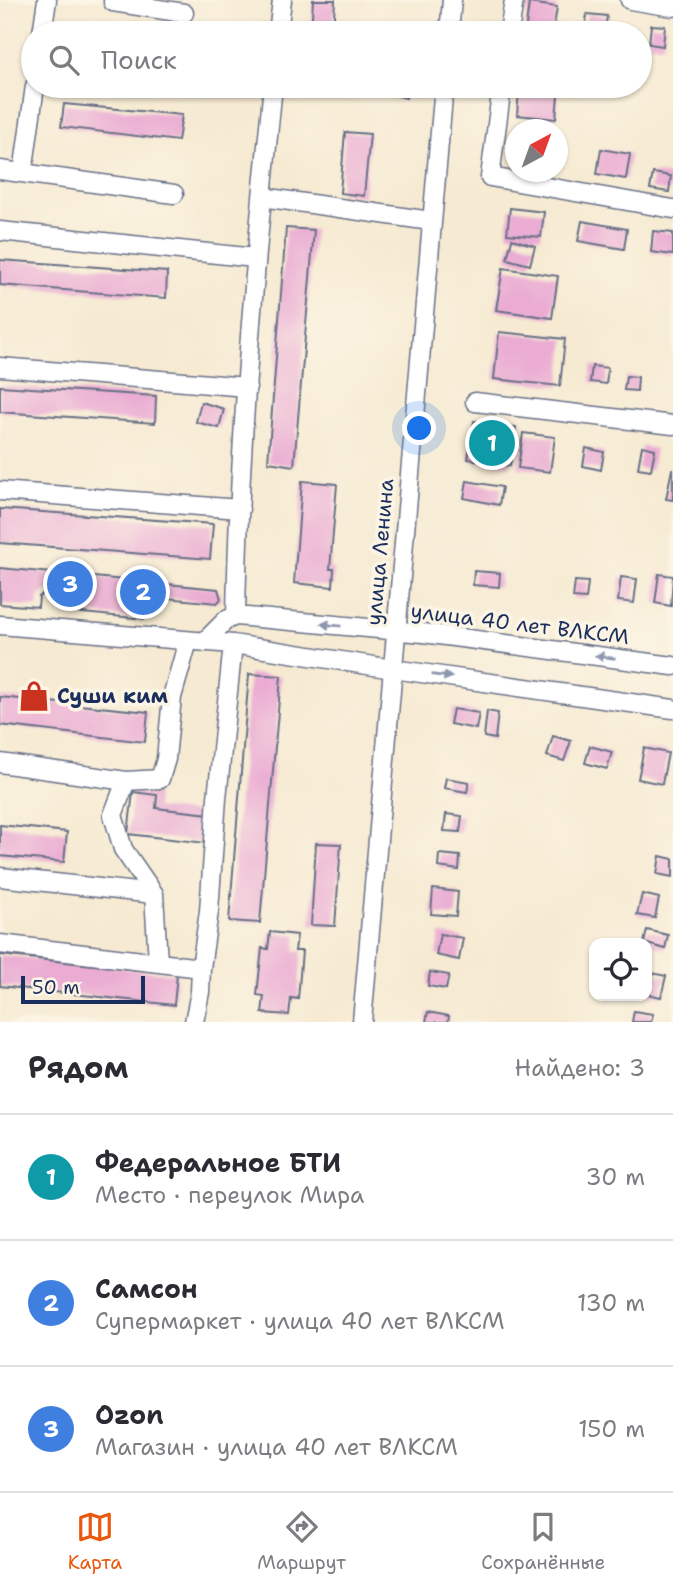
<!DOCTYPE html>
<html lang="ru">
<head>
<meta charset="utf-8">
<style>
  :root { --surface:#fff; --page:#f7f7f7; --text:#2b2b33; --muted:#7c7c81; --line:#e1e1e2; --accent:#ea580c }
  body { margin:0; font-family:"Shantell Sans",sans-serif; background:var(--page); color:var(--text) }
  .controls { position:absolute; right:21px; bottom:21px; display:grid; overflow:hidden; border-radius:14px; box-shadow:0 2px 5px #0004 }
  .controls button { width:63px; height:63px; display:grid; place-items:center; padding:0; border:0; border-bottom:2px solid var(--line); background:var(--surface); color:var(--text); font:35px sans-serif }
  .compass { position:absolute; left:505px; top:119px; width:63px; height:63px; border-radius:50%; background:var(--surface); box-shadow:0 2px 5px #0004; rotate:41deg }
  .scale { position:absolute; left:21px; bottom:18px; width:124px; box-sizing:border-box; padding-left:7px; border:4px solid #1b2f5e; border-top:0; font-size:19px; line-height:24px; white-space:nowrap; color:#1b2f5e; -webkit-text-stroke:5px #fcf5e5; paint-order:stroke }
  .you { position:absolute; left:420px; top:429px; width:24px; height:24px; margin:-18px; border:5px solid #fff; border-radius:50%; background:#1a73e8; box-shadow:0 0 0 10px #1a73e833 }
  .badge { display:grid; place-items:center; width:46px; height:46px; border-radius:50%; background:var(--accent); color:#fff; font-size:23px; font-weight:700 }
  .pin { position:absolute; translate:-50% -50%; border:4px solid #fff; box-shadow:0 2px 7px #0006 }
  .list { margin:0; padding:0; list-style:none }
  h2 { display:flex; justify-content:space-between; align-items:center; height:91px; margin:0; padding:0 28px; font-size:30px }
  h2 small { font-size:23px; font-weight:400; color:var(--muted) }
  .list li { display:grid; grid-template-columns:46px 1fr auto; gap:21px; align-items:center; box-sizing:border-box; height:126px; padding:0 28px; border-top:2px solid var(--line) }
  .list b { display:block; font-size:26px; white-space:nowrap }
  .list p { margin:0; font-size:23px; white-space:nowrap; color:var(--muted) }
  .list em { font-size:23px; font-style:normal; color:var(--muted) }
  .icon { flex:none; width:38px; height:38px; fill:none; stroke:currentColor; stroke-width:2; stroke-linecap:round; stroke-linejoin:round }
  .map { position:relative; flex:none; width:673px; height:1022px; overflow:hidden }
  .search { position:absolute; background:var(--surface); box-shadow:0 2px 5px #0004; left:21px; right:21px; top:21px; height:77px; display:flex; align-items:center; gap:18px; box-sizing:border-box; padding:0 24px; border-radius:38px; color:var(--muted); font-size:26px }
  .sheet { height:469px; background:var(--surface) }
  nav { display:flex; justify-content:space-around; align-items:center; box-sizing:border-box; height:98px; border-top:2px solid var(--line); background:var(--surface); font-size:19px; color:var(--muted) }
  nav a { display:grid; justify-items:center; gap:4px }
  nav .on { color:var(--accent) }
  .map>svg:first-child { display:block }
</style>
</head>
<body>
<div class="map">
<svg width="673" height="1022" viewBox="0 0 673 1022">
  <rect width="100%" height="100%" fill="#fcf5e5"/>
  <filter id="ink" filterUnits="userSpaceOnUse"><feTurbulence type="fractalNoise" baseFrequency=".0143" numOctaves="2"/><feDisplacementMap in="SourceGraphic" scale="14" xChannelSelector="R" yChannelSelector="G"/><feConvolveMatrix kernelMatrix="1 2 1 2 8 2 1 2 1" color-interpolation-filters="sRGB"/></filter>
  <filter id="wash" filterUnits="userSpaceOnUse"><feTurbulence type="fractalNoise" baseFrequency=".00686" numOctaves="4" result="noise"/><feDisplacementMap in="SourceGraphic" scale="28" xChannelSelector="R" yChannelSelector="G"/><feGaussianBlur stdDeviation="1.57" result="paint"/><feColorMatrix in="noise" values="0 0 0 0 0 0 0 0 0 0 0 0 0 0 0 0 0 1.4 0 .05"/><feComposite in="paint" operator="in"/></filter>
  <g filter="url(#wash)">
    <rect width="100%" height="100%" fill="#f6ead2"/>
    <g id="blocks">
      <!-- building -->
      <path fill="#eaacd3" d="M 313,0 L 335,0 L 333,33 L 311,33 Z
        M 529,3 L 557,7 L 553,33 L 525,33 Z
        M 587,14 L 607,16 L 605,29 L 585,26 Z
        M 651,25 L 665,26 L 663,46 L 649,44 Z
        M 385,86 L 409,86 L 406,98 L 383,92 Z
        M 519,91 L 558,95 L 556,119 L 517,115 Z
        M 64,104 L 182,115 L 178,141 L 61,127 Z
        M 345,132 L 370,134 L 364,196 L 340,193 Z
        M 601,149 L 630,154 L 626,179 L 597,174 Z
        M 653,173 L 671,176 L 669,192 L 650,189 Z
        M 510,208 L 544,212 L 541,237 L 507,234 Z
        M 582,221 L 627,229 L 624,249 L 578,241 Z
        M 286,228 L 314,230 L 294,466 L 268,462 Z
        M 653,231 L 673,233 L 673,255 L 651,252 Z
        M 512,239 L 535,246 L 530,265 L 507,259 Z
        M 0,260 L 167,272 L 166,298 L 0,285 Z
        M 503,268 L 558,276 L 552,318 L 496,310 Z
        M 499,332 L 565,339 L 560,386 L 494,379 Z
        M 592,366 L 608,368 L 606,384 L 590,382 Z
        M 626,376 L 638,377 L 637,391 L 624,390 Z
        M 0,386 L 156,396 L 155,423 L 0,412 Z
        M 201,402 L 224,409 L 219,428 L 196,422 Z
        M 474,421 L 516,427 L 510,466 L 468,459 Z
        M 523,433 L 555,437 L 550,472 L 518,468 Z
        M 642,446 L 655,449 L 651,470 L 638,468 Z
        M 586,448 L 604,452 L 601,470 L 583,466 Z
        M 672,469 L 673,469 L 673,500 L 666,499 Z
        M 302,481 L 337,484 L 330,569 L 334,569 L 333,587 L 294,583 Z
        M 467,481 L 502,487 L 499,505 L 464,498 Z
        M 0,509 L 213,524 L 210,559 L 0,543 Z
        M 0,568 L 218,589 L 221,599 L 217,603 L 146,596 L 144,619 L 73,612 L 74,601 L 70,594 L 60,588 L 47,590 L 39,597 L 38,607 L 0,604 Z
        M 474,571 L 500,573 L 499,587 L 473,585 Z
        M 659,574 L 673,576 L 671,606 L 655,603 Z
        M 621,577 L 637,579 L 634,603 L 618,601 Z
        M 575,581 L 588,582 L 586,599 L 573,598 Z
        M 249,674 L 281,676 L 260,923 L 229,921 Z
        M 0,697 L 148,712 L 145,742 L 0,725 Z
        M 453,709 L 479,713 L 476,729 L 450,724 Z
        M 487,711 L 498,713 L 495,739 L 484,737 Z
        M 553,736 L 571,741 L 564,761 L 547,756 Z
        M 590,746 L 612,752 L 607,769 L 585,763 Z
        M 644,748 L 668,753 L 662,784 L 638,779 Z
        M 446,778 L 469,782 L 467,792 L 444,788 Z
        M 133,792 L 157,795 L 156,808 L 209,814 L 206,843 L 128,834 Z
        M 446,814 L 462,816 L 460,832 L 444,831 Z
        M 0,825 L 67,832 L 64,862 L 0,856 Z
        M 316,843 L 341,844 L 335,926 L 311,925 Z
        M 439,854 L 460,856 L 459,870 L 438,867 Z
        M 660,856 L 673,859 L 673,877 L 657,874 Z
        M 433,889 L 458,892 L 456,916 L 431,914 Z
        M 642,894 L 659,898 L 655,918 L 637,915 Z
        M 647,930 L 668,935 L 665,949 L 644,943 Z
        M 270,932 L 297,935 L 295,951 L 302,951 L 298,999 L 291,998 L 289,1015 L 262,1013 L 264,996 L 257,995 L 262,948 L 268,949 Z
        M 440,934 L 463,938 L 459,960 L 436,955 Z
        M 0,955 L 177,974 L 174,1005 L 0,986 Z
        M 430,972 L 449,975 L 446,989 L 428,986 Z
        M 647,972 L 666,976 L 661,997 L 647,994 Z
        M 634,1011 L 653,1014 L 651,1022 L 632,1022 Z
        M 428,1012 L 449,1016 L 448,1022 L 426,1022 Z"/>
    </g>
  </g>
  <g filter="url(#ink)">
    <use href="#blocks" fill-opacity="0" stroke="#687087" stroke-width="2"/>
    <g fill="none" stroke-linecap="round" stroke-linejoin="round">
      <defs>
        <path id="minor" d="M 114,0 L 113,2 L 184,13
          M 630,0 L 673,7
          M 42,33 L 47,0
          M 278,33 L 282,0
          M 449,33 L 452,0
          M 509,33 L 514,0
          M 502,86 L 490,177 L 673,209
          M 0,170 L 174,194
          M 23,173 L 35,86
          M 262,197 L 431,221
          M 0,231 L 255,258
          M 0,367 L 247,387
          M 475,402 L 673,425
          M 0,491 L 240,509
          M 236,616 C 239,439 255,262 273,86
          M 0,625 L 233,644 L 393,669 L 673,709
          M 204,642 L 226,620 L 236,616 L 423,633 L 673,666
          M 0,763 L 126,781
          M 0,877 L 154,894
          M 0,944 L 201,968
          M 158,962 L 154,894 L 123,849 L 113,815 L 126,781 L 160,779 L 166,759 L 172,697 L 188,641
          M 194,1022 L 200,992 L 201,968 L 209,911 L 217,798 L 233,644
          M 362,1022 L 444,86"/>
      </defs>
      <!-- minor casing -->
      <use href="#minor" stroke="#687087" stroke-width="21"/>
      <!-- minor -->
      <use href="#minor" stroke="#fff" stroke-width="18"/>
    </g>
    <!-- one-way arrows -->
    <defs><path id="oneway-solid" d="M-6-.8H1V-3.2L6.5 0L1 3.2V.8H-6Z" transform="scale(1.75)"/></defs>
    <g fill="#8d97ae">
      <use href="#oneway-solid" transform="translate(331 625) rotate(-174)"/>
      <use href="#oneway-solid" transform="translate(605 657) rotate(-173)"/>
      <use href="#oneway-solid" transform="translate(442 676) rotate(8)"/>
    </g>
  </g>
  <!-- icons -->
  <defs>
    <symbol id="shop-bare" viewBox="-9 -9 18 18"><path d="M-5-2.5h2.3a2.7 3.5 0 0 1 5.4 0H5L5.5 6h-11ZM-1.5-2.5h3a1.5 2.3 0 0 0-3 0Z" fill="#c8321e" stroke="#fcf5e5" stroke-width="2.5" paint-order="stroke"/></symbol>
  </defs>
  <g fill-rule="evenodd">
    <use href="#shop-bare" x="12" y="674" width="44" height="44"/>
  </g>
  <g text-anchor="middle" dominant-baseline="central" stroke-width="7" stroke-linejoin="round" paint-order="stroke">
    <!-- street labels -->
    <g font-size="21" fill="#1b2f5e" stroke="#fcf5e5">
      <text transform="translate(380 552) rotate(-85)">улица Ленина</text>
      <text transform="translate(520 624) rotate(7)">улица 40 лет ВЛКСМ</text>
    </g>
    <!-- poi labels -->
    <g font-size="21" font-weight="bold" fill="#1b2f5e" stroke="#fcf5e5" text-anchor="start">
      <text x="57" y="696">Суши ким</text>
    </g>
  </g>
</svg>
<div class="controls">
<button><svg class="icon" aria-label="locate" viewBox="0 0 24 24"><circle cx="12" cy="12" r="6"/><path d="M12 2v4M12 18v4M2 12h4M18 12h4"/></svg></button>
</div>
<svg class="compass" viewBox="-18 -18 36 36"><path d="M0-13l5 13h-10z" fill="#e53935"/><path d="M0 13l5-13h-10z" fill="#7c7c81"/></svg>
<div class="scale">50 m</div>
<div class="you"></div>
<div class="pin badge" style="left:492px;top:443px;background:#0f9aa8">1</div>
<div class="pin badge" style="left:143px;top:592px;background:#3f7fe0">2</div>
<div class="pin badge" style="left:70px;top:584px;background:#3f7fe0">3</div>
<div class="search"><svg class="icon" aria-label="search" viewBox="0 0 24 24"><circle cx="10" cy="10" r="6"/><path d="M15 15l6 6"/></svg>Поиск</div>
</div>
<section class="sheet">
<h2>Рядом<small>Найдено: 3</small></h2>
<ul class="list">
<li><span class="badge" style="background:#0f9aa8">1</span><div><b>Федеральное БТИ</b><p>Место · переулок Мира</p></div><em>30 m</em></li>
<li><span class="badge" style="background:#3f7fe0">2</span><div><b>Самсон</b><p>Супермаркет · улица 40 лет ВЛКСМ</p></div><em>130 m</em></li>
<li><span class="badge" style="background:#3f7fe0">3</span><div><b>Ozon</b><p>Магазин · улица 40 лет ВЛКСМ</p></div><em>150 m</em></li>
</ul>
</section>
<nav>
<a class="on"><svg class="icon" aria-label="map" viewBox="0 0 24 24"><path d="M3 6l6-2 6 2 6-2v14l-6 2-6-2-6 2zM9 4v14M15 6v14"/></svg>Карта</a>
<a><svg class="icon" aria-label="directions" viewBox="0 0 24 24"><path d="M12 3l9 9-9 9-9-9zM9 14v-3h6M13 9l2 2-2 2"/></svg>Маршрут</a>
<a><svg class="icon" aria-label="saved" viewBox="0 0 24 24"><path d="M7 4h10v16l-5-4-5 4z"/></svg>Сохранённые</a>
</nav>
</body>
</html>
